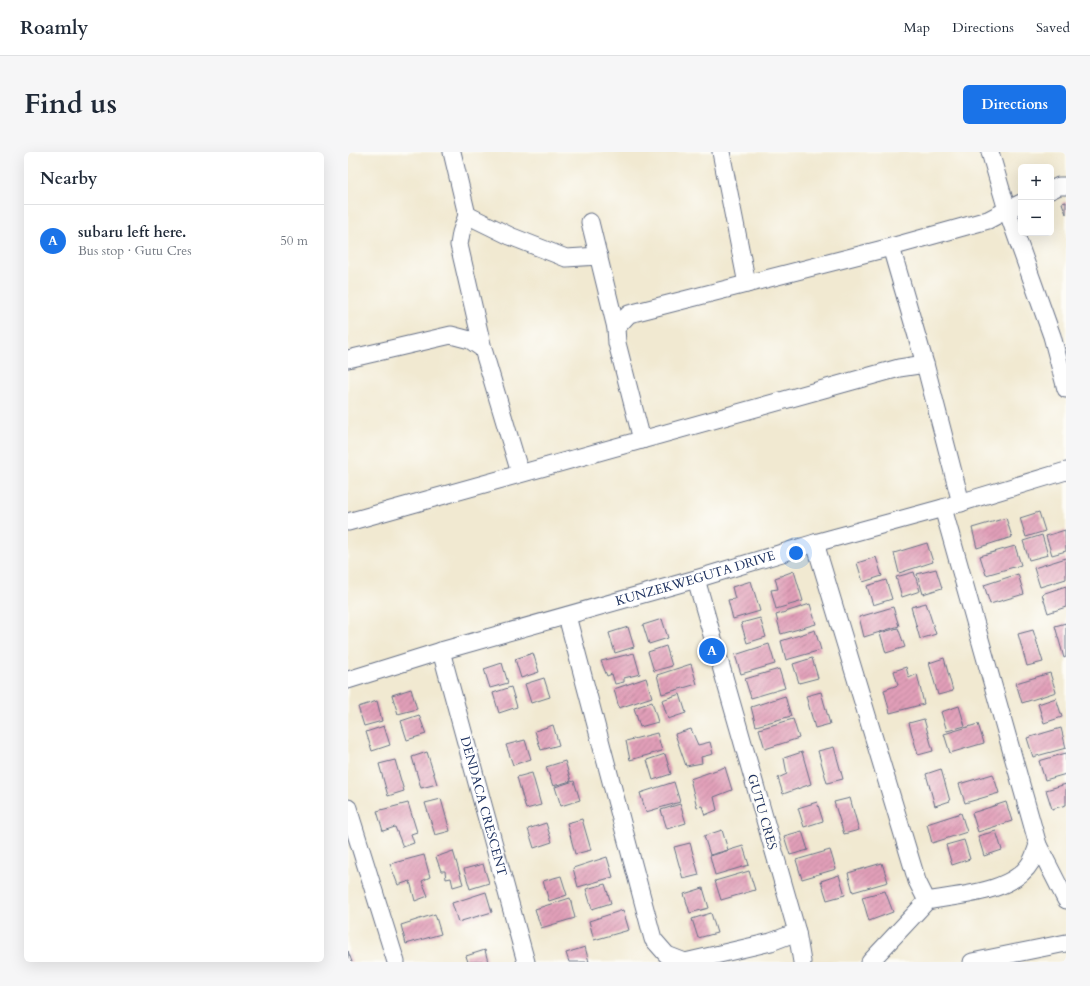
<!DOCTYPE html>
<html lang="en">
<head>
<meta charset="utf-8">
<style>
  :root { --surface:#fff; --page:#f6f6f7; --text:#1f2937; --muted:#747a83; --line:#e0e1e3; --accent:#1a73e8 }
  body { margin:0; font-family:Cardo,serif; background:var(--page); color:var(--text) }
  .controls { position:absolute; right:12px; top:12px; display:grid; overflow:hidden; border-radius:6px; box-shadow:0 4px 16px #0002 }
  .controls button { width:36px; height:36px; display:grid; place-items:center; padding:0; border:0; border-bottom:1px solid var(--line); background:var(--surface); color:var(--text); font:20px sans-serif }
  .you { position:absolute; left:448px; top:401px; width:14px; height:14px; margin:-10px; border:3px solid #fff; border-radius:50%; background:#1a73e8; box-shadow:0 0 0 6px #1a73e833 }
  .badge { display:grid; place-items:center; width:26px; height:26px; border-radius:50%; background:var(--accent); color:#fff; font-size:13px; font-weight:700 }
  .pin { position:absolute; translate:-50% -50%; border:2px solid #fff; box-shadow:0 1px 4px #0006 }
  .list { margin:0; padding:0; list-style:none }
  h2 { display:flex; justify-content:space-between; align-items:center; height:52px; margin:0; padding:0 16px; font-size:17px }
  h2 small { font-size:13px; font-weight:400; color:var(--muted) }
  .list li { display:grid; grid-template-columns:26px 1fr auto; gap:12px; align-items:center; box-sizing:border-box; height:72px; padding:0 16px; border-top:1px solid var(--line) }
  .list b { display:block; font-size:15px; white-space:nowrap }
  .list p { margin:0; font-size:13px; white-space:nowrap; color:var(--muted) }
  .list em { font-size:13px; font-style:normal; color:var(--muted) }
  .map { position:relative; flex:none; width:718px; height:810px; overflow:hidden; border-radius:6px }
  header { display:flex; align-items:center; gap:24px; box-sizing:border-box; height:56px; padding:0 20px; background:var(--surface); border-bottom:1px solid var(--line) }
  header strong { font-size:19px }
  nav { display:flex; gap:22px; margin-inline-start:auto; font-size:14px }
  .intro { display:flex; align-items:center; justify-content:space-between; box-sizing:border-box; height:96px; padding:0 24px }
  h1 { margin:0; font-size:28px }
  .button { padding:10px 18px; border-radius:6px; background:var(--accent); color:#fff; font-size:14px; font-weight:700 }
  main { display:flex; gap:24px; padding:0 24px }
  aside { flex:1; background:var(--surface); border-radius:6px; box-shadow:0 4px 16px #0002 }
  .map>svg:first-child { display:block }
</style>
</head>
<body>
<header>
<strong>Roamly</strong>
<nav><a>Map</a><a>Directions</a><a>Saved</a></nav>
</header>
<div class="intro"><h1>Find us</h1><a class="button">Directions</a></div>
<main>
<aside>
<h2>Nearby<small></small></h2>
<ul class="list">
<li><span class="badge">A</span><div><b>subaru left here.</b><p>Bus stop · Gutu Cres</p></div><em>50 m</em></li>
</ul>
</aside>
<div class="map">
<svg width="718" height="810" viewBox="0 0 718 810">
  <defs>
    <pattern id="building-hatch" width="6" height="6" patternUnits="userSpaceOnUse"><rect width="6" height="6" fill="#e19fb8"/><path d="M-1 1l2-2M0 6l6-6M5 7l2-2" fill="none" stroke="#b68299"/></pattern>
  </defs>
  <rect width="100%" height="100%" fill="#fdfcf7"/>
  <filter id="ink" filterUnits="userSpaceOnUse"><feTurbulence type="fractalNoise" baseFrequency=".025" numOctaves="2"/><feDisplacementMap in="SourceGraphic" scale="8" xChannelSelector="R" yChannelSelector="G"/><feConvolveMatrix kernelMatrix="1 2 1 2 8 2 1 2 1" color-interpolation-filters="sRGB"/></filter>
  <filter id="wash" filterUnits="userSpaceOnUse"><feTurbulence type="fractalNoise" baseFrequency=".012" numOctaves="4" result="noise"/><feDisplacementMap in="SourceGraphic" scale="16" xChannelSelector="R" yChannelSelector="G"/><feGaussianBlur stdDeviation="0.9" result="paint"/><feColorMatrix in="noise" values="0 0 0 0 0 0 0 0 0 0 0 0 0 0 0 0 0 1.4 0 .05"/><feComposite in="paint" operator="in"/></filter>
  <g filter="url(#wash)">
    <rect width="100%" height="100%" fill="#f1e9d1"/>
    <g id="blocks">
      <!-- building -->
      <path fill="url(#building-hatch)" d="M 718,50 L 718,62 L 714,51 Z
        M 691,360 L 697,379 L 678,385 L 672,366 Z
        M 658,366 L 664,385 L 629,396 L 624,376 Z
        M 717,378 L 718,399 L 704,403 L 698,384 Z
        M 694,383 L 700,403 L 681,408 L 675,389 Z
        M 579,391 L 585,410 L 551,421 L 546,401 Z
        M 667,394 L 673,413 L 638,423 L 632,404 Z
        M 528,405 L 534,424 L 515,430 L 509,411 Z
        M 718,406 L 718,427 L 692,435 L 686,416 Z
        M 588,417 L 594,436 L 575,442 L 569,422 Z
        M 446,419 L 455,449 L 428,457 L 423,438 L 430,437 L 427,426 Z
        M 566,420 L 572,439 L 554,445 L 548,425 Z
        M 670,422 L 676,442 L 642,452 L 636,433 Z
        M 538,428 L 544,447 L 525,453 L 519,434 Z
        M 403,429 L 412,459 L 385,467 L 380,448 L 387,447 L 384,435 Z
        M 718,434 L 718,455 L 700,461 L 694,442 Z
        M 578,451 L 588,482 L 572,487 L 563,455 Z
        M 462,452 L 468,472 L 433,482 L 428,463 Z
        M 545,455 L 551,474 L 516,485 L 511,465 Z
        M 412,466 L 418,485 L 399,491 L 393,471 Z
        M 314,467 L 320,486 L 301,492 L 295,473 Z
        M 718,471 L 718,505 L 716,506 L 707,474 Z
        M 280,475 L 286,495 L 267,501 L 261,481 Z
        M 550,476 L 557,495 L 538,501 L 532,481 Z
        M 467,478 L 473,498 L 438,508 L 433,489 Z
        M 685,478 L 695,510 L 679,514 L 670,482 Z
        M 421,492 L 427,512 L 393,522 L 387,503 Z
        M 318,494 L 324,514 L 306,519 L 300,500 Z
        M 185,501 L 191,520 L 173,526 L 167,507 Z
        M 286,501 L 292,522 L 276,526 L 276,530 L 267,532 L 264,522 L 259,524 L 253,509 Z
        M 464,506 L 470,526 L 451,531 L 445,512 Z
        M 596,506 L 605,539 L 590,543 L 581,511 Z
        M 154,511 L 160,531 L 142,536 L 136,517 Z
        M 343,512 L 349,532 L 314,542 L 309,523 Z
        M 558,515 L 561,526 L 569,522 L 576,552 L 542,561 L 536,538 L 550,533 L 546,519 Z
        M 431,517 L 437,536 L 403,546 L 397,527 Z
        M 702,521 L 708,540 L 674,551 L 668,531 Z
        M 196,526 L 202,545 L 183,551 L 177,532 Z
        M 298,526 L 304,545 L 271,556 L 266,537 Z
        M 163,535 L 169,555 L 151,561 L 145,541 Z
        M 63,537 L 69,557 L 50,562 L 44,543 Z
        M 473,540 L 482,572 L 467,576 L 458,544 Z
        M 332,542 L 338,561 L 320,567 L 314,548 Z
        M 437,544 L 443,564 L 408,574 L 403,555 Z
        M 708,546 L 714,565 L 696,571 L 690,552 Z
        M 29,549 L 34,569 L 16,574 L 10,555 Z
        M 304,550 L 310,570 L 292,575 L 286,556 Z
        M 611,554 L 617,574 L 599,579 L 593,560 Z
        M 71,563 L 78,582 L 59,588 L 53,569 Z
        M 445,567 L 451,586 L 417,597 L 411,577 Z
        M 576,567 L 585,599 L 570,603 L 561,571 Z
        M 630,572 L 636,591 L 602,601 L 596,582 Z
        M 205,573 L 211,593 L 193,598 L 187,579 Z
        M 36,574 L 42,593 L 24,599 L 18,580 Z
        M 713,576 L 718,596 L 685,605 L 679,586 Z
        M 343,577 L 350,593 L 362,590 L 365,602 L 353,605 L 354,611 L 338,614 L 327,582 Z
        M 309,581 L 314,599 L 282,608 L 278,589 Z
        M 177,588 L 183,607 L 165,613 L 158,593 Z
        M 486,595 L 495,627 L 479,631 L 470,599 Z
        M 79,600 L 89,632 L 73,636 L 64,605 Z
        M 454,600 L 463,632 L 435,642 L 430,626 L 439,622 L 436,606 Z
        M 718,601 L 718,622 L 697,628 L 691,609 Z
        M 317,602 L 323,622 L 305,628 L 299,608 Z
        M 47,608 L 56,639 L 40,644 L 31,612 Z
        M 217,609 L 223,629 L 205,634 L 198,615 Z
        M 377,615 L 384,638 L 366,645 L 369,658 L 357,663 L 354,654 L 349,655 L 342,627 Z
        M 593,617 L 602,649 L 587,654 L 578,622 Z
        M 184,621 L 193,653 L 178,657 L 169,625 Z
        M 645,622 L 651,641 L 617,651 L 611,632 Z
        M 226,629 L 232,648 L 213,654 L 207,635 Z
        M 326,630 L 332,650 L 298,660 L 292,641 Z
        M 718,632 L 718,653 L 704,657 L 698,638 Z
        M 502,646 L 511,678 L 496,682 L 486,650 Z
        M 93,647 L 102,679 L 87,683 L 77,651 Z
        M 469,650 L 475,669 L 456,675 L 450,656 Z
        M 658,650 L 664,669 L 630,680 L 624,661 Z
        M 60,651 L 69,680 L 63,682 L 66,691 L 55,695 L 47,675 L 35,679 L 29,659 Z
        M 332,652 L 338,671 L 319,677 L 313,658 Z
        M 613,661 L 619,680 L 584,691 L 579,672 Z
        M 234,667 L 243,698 L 227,702 L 219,671 Z
        M 198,671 L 204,690 L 186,696 L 180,677 Z
        M 374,678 L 380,698 L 362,703 L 356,684 Z
        M 454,679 L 460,698 L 442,703 L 436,684 Z
        M 648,679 L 654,698 L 636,704 L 630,684 Z
        M 616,688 L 622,707 L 604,713 L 598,693 Z
        M 342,691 L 351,723 L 335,727 L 326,695 Z
        M 395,694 L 401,713 L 367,723 L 362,704 Z
        M 482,698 L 488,717 L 454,727 L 448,708 Z
        M 105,699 L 115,732 L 105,735 L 103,726 L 98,727 L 97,719 L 93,719 L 88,705 Z
        M 76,703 L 82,725 L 74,729 L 80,744 L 67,749 L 62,729 L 50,733 L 42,712 Z
        M 259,705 L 265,725 L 230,735 L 225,716 Z
        M 534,711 L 540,730 L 505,740 L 500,721 Z
        M 135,712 L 141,731 L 122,737 L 116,717 Z
        M 401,719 L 407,738 L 373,748 L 367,729 Z
        M 491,723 L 497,743 L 479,748 L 473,729 Z
        M 213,724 L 219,743 L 201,749 L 195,729 Z
        M 257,732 L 263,751 L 244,757 L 238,737 Z
        M 355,736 L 361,756 L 342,761 L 336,742 Z
        M 537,739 L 545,760 L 521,769 L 514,745 Z
        M 138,740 L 144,760 L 110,770 L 104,751 Z
        M 222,746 L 227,766 L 193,776 L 187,757 Z
        M 275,758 L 281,778 L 246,788 L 241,769 Z
        M 363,761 L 369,781 L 350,786 L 344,767 Z
        M 87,762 L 93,782 L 58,792 L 53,773 Z
        M 237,795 L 241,810 L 221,810 L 218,801 Z
        M 137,798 L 140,810 L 120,810 L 118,804 Z
        M 0,799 L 4,810 L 0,810 Z"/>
    </g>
  </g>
  <g filter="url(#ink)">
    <use href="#blocks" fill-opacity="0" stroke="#667086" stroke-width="1"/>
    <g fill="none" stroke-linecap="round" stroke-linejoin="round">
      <defs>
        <g id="minor">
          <path d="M 104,0 L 119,63 L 113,81 L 111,93 L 135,197"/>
          <path d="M 373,0 L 399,132"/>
          <path d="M 642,0 L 659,58 L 673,51"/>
          <path d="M 703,38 L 711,34 L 718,34"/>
          <path d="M 119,63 L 162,84 L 218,106 L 251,104"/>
          <path d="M 242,70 L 268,176"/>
          <path d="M 543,95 L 577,212"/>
          <path d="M 0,207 L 103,183 L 122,188 L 135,197 L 172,321"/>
          <path d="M 294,288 L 269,191 L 268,176 L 281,162 L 543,95 L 640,68 L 659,58 L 704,184 L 718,237"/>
          <path d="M 0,370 L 551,216 L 577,212 L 613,351"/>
          <path d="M 467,391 L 569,729 L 579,749 C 610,743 665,741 683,710 C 686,705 688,698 690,693 L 595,356"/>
          <path d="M 219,464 L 305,787 L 319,803 L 337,810"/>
          <path id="s1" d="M 93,499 L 178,810"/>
          <path id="s2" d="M 0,528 L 93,499 L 348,427 L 467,391 L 595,356 L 718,319"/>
          <path d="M 0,656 L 48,810"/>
          <path d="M 690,693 L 718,748"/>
          <path d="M 449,780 L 454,810"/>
          <path d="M 337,810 L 423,790 L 449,780 L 348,427"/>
          <path d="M 522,810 L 579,749"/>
          <path d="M 624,810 L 718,791"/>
        </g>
      </defs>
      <!-- minor casing -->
      <use href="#minor" stroke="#667086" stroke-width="19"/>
      <!-- minor -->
      <use href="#minor" stroke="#fff" stroke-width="17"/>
    </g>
  </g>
  <g text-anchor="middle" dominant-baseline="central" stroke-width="3" stroke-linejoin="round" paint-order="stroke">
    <!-- street labels -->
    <g font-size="13" fill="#1b2f5e" stroke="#fdfcf7">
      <text stroke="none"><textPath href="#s2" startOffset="362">KUNZEKWEGUTA DRIVE</textPath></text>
      <text stroke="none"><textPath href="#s1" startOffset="161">DENDACA CRESCENT</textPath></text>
      <text transform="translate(414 660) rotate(74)">GUTU CRES</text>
    </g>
  </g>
</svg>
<div class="controls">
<button>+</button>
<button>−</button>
</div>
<div class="you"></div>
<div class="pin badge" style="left:364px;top:499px">A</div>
</div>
</main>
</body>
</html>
